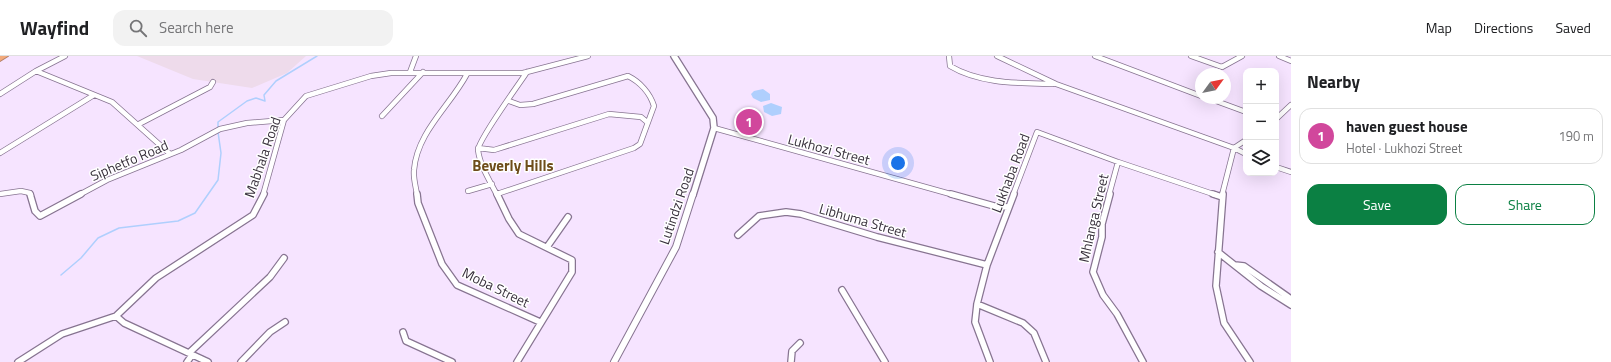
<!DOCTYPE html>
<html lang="en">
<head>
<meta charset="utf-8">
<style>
  :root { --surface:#fff; --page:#f2f2f2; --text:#202124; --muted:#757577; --line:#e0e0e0; --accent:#0b8043 }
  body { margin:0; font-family:"Titillium Web",sans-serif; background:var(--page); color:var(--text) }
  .controls { position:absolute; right:12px; top:12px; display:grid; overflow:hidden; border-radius:8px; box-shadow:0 4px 16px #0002 }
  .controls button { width:36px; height:36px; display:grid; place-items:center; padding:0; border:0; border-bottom:1px solid var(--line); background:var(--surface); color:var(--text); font:20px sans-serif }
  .compass { position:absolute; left:1195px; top:12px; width:36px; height:36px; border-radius:50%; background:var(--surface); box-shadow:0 4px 16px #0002; rotate:57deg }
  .you { position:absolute; left:898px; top:107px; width:14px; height:14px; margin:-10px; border:3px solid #fff; border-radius:50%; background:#1a73e8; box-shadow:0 0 0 6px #1a73e833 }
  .badge { display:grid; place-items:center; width:26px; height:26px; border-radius:50%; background:var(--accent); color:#fff; font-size:13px; font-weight:700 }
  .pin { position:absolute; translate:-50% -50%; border:2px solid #fff; box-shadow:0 1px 4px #0006 }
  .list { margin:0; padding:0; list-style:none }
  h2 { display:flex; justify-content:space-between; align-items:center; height:52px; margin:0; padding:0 16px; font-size:17px }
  h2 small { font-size:13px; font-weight:400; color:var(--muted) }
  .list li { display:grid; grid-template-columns:26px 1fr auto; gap:12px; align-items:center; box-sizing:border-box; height:56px; margin:0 8px 8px; padding:0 8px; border:1px solid var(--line); border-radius:12px }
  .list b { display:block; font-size:15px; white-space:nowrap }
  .list p { margin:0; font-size:13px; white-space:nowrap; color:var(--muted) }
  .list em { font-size:13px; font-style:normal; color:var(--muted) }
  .actions { display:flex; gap:8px; padding:12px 16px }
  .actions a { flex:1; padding:9px 0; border:1px solid var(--accent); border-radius:12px; text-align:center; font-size:14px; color:var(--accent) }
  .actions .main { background:var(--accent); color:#fff }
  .icon { flex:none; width:22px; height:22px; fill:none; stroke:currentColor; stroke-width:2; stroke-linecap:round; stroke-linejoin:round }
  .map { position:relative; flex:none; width:1291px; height:306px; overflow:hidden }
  header { display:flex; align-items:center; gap:24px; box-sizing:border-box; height:56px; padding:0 20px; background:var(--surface); border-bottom:1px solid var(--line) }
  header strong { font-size:19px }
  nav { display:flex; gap:22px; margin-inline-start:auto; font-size:14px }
  .search { width:280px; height:36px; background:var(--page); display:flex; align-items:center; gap:10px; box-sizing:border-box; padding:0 14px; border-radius:12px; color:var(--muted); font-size:15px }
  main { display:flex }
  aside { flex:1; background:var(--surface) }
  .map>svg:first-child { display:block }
</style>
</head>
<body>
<header>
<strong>Wayfind</strong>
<div class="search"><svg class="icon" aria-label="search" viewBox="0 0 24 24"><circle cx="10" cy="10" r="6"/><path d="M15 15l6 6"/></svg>Search here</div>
<nav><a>Map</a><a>Directions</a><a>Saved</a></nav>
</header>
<main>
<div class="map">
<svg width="1291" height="306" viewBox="0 0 1291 306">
  <rect width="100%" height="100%" fill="#f6e4ff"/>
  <!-- industrial -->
  <path fill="#eedbeb" d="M 137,0 L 306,0 L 287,17 L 252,32 L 193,23 Z"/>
  <!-- water -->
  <path fill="#afcffd" d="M 763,33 L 770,38 L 770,44 L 761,46 L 753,42 L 751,38 L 754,35 Z
    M 771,47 L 782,51 L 781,58 L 772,60 L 764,56 L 763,50 Z"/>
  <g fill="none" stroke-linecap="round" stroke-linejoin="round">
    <!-- stream -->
    <path stroke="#afcffd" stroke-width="1.5" d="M 218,72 L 218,66 L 247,45 L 256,42 L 265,45 L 264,39 L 276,25 L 317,0
      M 61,219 L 81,202 L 98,182 L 119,172 L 178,165 L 195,157 L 218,124 L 221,97 L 218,76"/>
    <defs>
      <path id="minor-far1" d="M 949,0 L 950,10 C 980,28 1019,27 1053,28
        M 997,0 L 1056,28 L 1234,92 L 1246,98
        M 1095,0 L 1201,40
        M 1191,0 L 1222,11 L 1242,0
        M 1279,0 L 1291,5
        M 36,15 L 112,46 L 170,98
        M 410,16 L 416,0
        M 0,38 L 36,15 L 65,0
        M 1208,42 L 1246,56
        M 382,60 L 423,16
        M 1276,63 L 1291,49
        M 139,68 L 210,31 L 213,26
        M 714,72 L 954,139
        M 478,92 L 494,94 L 609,58 L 641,61 L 647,66
        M 0,97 L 94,39
        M 1276,111 L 1291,116
        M 468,135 L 492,128
        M 0,138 L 21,135 L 30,137 L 31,139
        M 497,138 L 634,92 L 640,88 L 654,50 C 650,37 640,26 628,20 L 533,48 L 520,49 L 509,45
        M 79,139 L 107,124 L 181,94 L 220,73 L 247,67 L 284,64
        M 263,139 L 284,64 L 306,40 L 371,20 L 391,17 L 523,17 L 588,0
        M 417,139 C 416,131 413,122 414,114 C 417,76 450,50 467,18
        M 497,139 C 490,125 480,110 478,94 C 478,84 519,28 527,16
        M 1013,139 L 1037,76 L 1118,106 L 1216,139
        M 1109,139 L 1118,106
        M 1222,139 L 1234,92 L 1246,84"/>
      <path id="minor" d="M 30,138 L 35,155 L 40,160 L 81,138
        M 417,138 L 418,147 L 442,208 L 457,229 L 540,266
        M 497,138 L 509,163 L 519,178 L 572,204 L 572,216 L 517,306
        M 951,138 L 994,150 L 1008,151
        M 1110,138 L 1102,168 L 1102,181 L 1093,216 L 1103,239 L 1117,258 L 1143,306
        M 1213,138 L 1222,141
        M 1223,138 L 1216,230 L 1224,267 L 1250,306
        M 738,179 L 759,160 L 786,156 L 801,158 L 877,181 L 987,209
        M 547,191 L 568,161
        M 1218,196 L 1261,230 L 1291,249
        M 1235,209 L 1244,210 L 1291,243
        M 842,234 L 885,306
        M 977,248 L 1023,267 L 1034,277 L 1046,306
        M 116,260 L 124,267 L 208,306
        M 403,276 L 406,285 L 452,306
        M 189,297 L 270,221 L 284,202
        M 18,306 L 62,278 L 116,260 L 156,222 L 253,159 L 264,138
        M 187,306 L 192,299
        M 241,306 L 270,276 L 285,266
        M 791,306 L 792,295 L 800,287
        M 990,306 L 975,266 L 977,248 L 987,209 L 1014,138"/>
      <path id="tertiary-far1" d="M 674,0 L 713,62 L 714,72 L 693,139"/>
      <path id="tertiary" d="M 614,306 L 676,191 L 693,138"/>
      <path id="motorway" d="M 0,0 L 8,0 L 0,5 Z"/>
    </defs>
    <!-- minor-far1 casing -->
    <use href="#minor-far1" stroke="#877491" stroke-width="6"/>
    <!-- minor casing -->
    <use href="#minor" stroke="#877491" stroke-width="8"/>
    <!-- tertiary-far1 casing -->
    <use href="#tertiary-far1" stroke="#877491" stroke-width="8"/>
    <!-- tertiary casing -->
    <use href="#tertiary" stroke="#877491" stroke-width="8"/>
    <!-- motorway casing -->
    <use href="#motorway" stroke="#b27f66" stroke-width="2"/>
    <!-- minor-far1 -->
    <use href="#minor-far1" stroke="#fff" stroke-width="4.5"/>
    <!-- minor -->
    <use href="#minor" stroke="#fff" stroke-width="5.5"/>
    <!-- tertiary-far1 -->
    <use href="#tertiary-far1" stroke="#fff" stroke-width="5.5"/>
    <!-- tertiary -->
    <use href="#tertiary" stroke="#fff" stroke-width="6"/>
    <!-- motorway -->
    <use href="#motorway" fill="#f3aa7c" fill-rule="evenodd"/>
  </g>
  <g text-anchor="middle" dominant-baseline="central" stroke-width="3" stroke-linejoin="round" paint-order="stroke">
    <!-- street labels -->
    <g font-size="14" fill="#38303c" stroke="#fff">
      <text transform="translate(829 93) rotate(15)">Lukhozi Street</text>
      <text transform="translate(262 101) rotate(-71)">Mabhala Road</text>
      <text transform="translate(129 104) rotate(-23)">Siphetfo Road</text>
      <text transform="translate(1010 117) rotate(-69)">Lukhaba Road</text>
      <text transform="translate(676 150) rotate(-71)">Lutindzi Road</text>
      <text transform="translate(1093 162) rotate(-77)">Mhlanga Street</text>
      <text transform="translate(863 164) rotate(16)">Libhuma Street</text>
      <text transform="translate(496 231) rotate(26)">Moba Street</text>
    </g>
    <!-- neighbourhood labels -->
    <g font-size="15" font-weight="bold" fill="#6e4d1a" stroke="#fff">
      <text x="513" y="109">Beverly Hills</text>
    </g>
  </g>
</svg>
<div class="controls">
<button>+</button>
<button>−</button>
<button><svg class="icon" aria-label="layers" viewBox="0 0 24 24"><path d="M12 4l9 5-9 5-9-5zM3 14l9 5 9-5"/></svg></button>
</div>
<svg class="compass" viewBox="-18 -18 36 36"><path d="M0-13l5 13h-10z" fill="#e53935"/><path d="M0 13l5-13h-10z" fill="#757577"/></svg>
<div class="you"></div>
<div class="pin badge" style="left:749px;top:66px;background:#d1479c">1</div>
</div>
<aside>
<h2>Nearby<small></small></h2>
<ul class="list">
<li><span class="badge" style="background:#d1479c">1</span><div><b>haven guest house</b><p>Hotel · Lukhozi Street</p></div><em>190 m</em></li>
</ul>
<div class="actions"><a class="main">Save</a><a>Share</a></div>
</aside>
</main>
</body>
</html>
